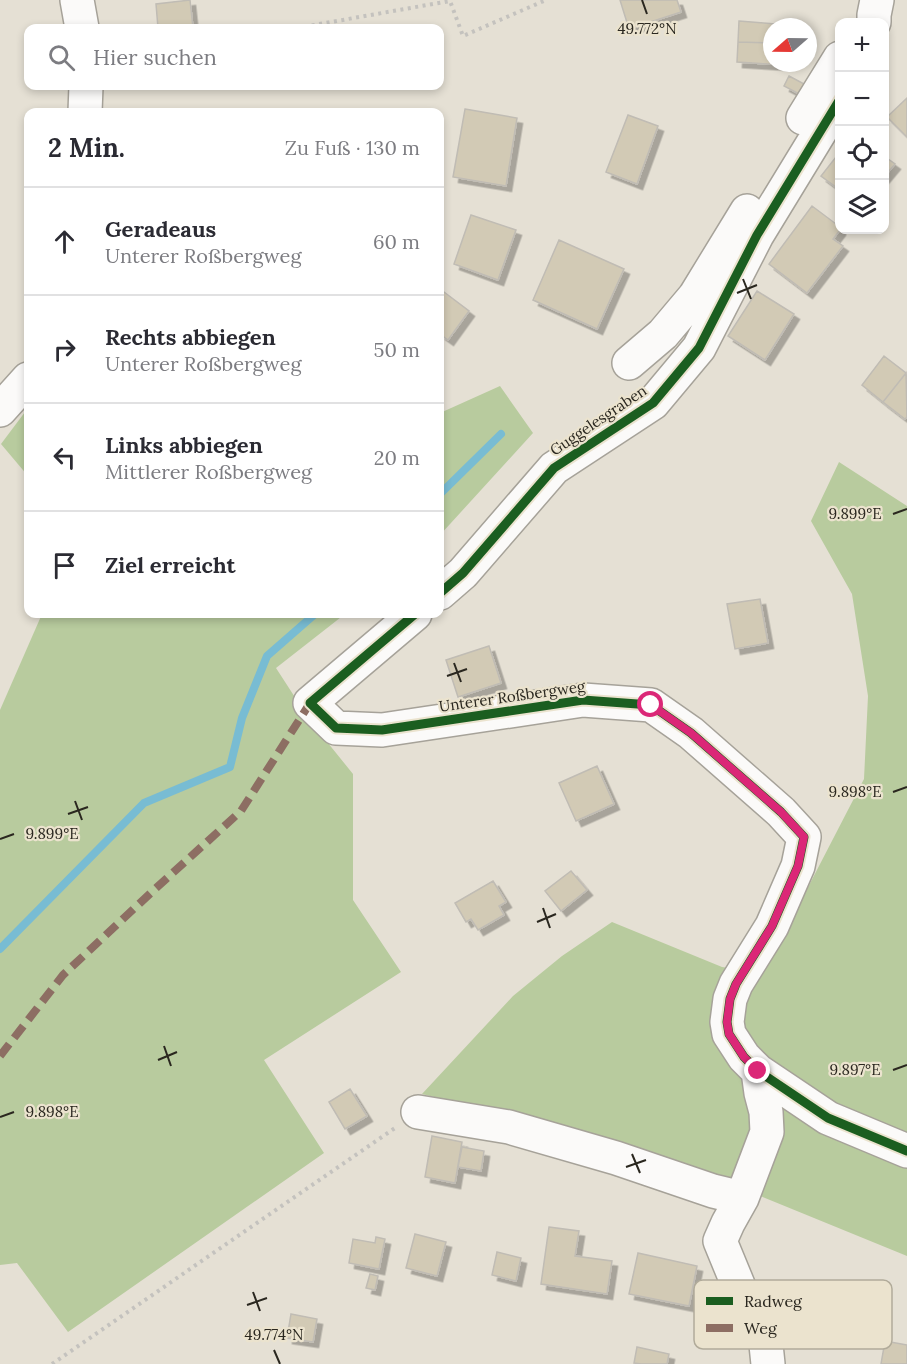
<!DOCTYPE html>
<html lang="de">
<head>
<meta charset="utf-8">
<style>
  :root { --surface:#fff; --page:#f7f7f7; --text:#2b2b33; --muted:#7c7c81; --line:#e1e1e2 }
  body { margin:0; font-family:Lora,serif; background:var(--page); color:var(--text) }
  .controls { position:absolute; right:18px; top:18px; display:grid; overflow:hidden; border-radius:12px; box-shadow:0 3px 9px #0003 }
  .controls button { width:54px; height:54px; display:grid; place-items:center; padding:0; border:0; border-bottom:2px solid var(--line); background:var(--surface); color:var(--text); font:30px sans-serif }
  .compass { position:absolute; left:763px; top:18px; width:54px; height:54px; border-radius:50%; background:var(--surface); box-shadow:0 3px 9px #0003; rotate:250deg }
  .stop { position:absolute; width:18px; height:18px; margin:-14px; border:4px solid #db2777; border-radius:50%; background:#fff }
  .stop.end { background:#db2777; border-color:#fff; box-shadow:0 2px 6px #0008 }
  .list { margin:0; padding:0; list-style:none }
  h2 { display:flex; justify-content:space-between; align-items:center; height:78px; margin:0; padding:0 24px; font-size:26px }
  h2 small { font-size:20px; font-weight:400; color:var(--muted) }
  .list li { display:grid; grid-template-columns:39px 1fr auto; gap:18px; align-items:center; box-sizing:border-box; height:108px; padding:0 24px; border-top:2px solid var(--line) }
  .list b { display:block; font-size:22px; white-space:nowrap }
  .list p { margin:0; font-size:20px; white-space:nowrap; color:var(--muted) }
  .list em { font-size:20px; font-style:normal; color:var(--muted) }
  .icon { flex:none; width:33px; height:33px; fill:none; stroke:currentColor; stroke-width:2; stroke-linecap:round; stroke-linejoin:round }
  .map { position:relative; flex:none; width:907px; height:1364px; overflow:hidden }
  .search { position:absolute; background:var(--surface); box-shadow:0 3px 9px #0003; left:24px; top:24px; width:420px; height:66px; display:flex; align-items:center; gap:15px; box-sizing:border-box; padding:0 21px; border-radius:12px; color:var(--muted); font-size:22px }
  .panel { position:absolute; background:var(--surface); box-shadow:0 3px 9px #0003; left:24px; top:108px; width:420px; height:510px; border-radius:12px }
  .map>svg:first-child { display:block }
</style>
</head>
<body>
<div class="map">
<svg width="907" height="1364" viewBox="0 0 907 1364">
  <defs>
    <filter id="shadow"><feDropShadow dx="5.5" dy="5.5" stdDeviation="0" flood-color="#0004"/></filter>
  </defs>
  <rect width="100%" height="100%" fill="#e5e0d4"/>
  <!-- forest -->
  <path fill="#b8cb9e" d="M 500,386 L 533,433 L 440,535 L 440,413 Z
    M 28,408 L 28,476 L 1,444 Z
    M 839,462 L 907,506 L 907,1256 L 721,1180 L 574,1131 L 422,1094 L 513,996 L 562,956 L 612,922 L 722,967 L 762,973 L 804,895 L 864,779 L 868,696 L 852,594 L 811,521 Z
    M 42,614 L 345,614 L 276,668 L 311,722 L 353,774 L 353,900 L 401,972 L 264,1060 L 324,1153 L 68,1332 L 17,1263 L 0,1265 L 0,710 Z"/>
  <g fill="none" stroke-linecap="round" stroke-linejoin="round">
    <!-- stream -->
    <path stroke="#78bcd3" stroke-width="8" d="M 440,494 L 501,434
      M 0,949 L 144,803 L 230,767 L 242,718 L 267,656 L 315,614"/>
  </g>
  <!-- building -->
  <path fill="#d2cab5" stroke="#c0bcb4" stroke-width="1.5" filter="url(#shadow)" d="M 190,0 L 193,28 L 158,28 L 156,4 Z
    M 620,0 L 677,0 L 681,12 L 629,29 Z
    M 739,21 L 787,25 L 787,27 L 772,27 L 772,43 L 738,42 Z
    M 738,42 L 772,43 L 772,63 L 784,63 L 784,65 L 737,62 Z
    M 789,76 L 808,86 L 803,96 L 784,86 Z
    M 907,98 L 907,137 L 887,117 Z
    M 465,109 L 517,118 L 506,186 L 453,177 Z
    M 628,115 L 658,126 L 637,184 L 606,172 Z
    M 840,152 L 840,190 L 821,176 Z
    M 884,156 L 895,164 L 884,177 Z
    M 812,206 L 840,227 L 840,230 L 833,239 L 843,246 L 807,293 L 769,264 Z
    M 471,215 L 516,230 L 498,280 L 454,264 Z
    M 559,240 L 624,269 L 597,329 L 533,300 Z
    M 440,289 L 469,311 L 448,340 L 440,334 Z
    M 757,291 L 794,314 L 765,360 L 728,336 Z
    M 884,356 L 906,373 L 883,402 L 862,385 Z
    M 906,373 L 907,417 L 905,419 L 883,402 Z
    M 760,599 L 768,643 L 735,649 L 727,604 Z
    M 489,646 L 501,683 L 458,697 L 446,660 Z
    M 597,766 L 614,804 L 576,821 L 559,783 Z
    M 571,871 L 587,890 L 561,911 L 545,891 Z
    M 493,881 L 506,902 L 499,906 L 504,915 L 478,930 L 471,919 L 466,922 L 455,903 Z
    M 350,1089 L 367,1116 L 345,1129 L 329,1102 Z
    M 432,1136 L 462,1142 L 455,1183 L 425,1177 Z
    M 462,1147 L 484,1151 L 481,1171 L 458,1167 Z
    M 549,1227 L 579,1231 L 575,1256 L 612,1261 L 607,1294 L 541,1284 Z
    M 415,1234 L 446,1242 L 437,1276 L 406,1268 Z
    M 376,1237 L 385,1239 L 379,1269 L 349,1263 L 353,1239 L 375,1243 Z
    M 497,1252 L 521,1258 L 516,1281 L 492,1275 Z
    M 638,1253 L 697,1266 L 689,1306 L 629,1294 Z
    M 370,1274 L 378,1276 L 375,1290 L 366,1288 Z
    M 291,1314 L 317,1319 L 313,1342 L 287,1338 Z
    M 885,1341 L 907,1345 L 907,1364 L 881,1364 Z
    M 637,1347 L 669,1354 L 667,1364 L 641,1364 L 634,1363 Z"/>
  <g fill="none" stroke-linecap="round" stroke-linejoin="round">
    <defs>
      <path id="minor" d="M 77,0 L 82,28
        M 874,22 L 874,15 L 877,0
        M 85,112 L 86,86
        M 803,118 L 840,58
        M 629,363 L 663,334 L 695,296 L 747,211
        M 0,410 L 28,379
        M 440,593 L 463,573 L 554,468 L 653,403 L 699,348 L 757,235 L 840,99
        M 415,614 L 310,703 L 336,728 L 382,730 L 583,700 L 651,705 L 691,733 L 781,812 L 804,837 L 798,866 L 772,926 L 736,984 L 730,999 L 727,1022 L 729,1034 L 744,1057 L 758,1071 L 828,1118 L 907,1151
        M 758,1071 L 761,1093 L 766,1112 L 767,1132 L 742,1198 L 728,1223 L 720,1241 L 741,1292 L 765,1335 L 768,1364
        M 418,1112 L 509,1127 L 616,1158 L 713,1191 L 742,1198"/>
    </defs>
    <!-- minor casing -->
    <use href="#minor" stroke="#a6a299" stroke-width="36"/>
    <!-- path -->
    <path stroke="#c4c2be" stroke-width="4" stroke-dasharray="3 4.5" stroke-linecap="butt" d="M 297,28 L 450,1 L 463,36 L 546,0
      M 52,1364 L 395,1128"/>
    <!-- minor -->
    <use href="#minor" stroke="#fbfaf9" stroke-width="33"/>
    <!-- quiet -->
    <path stroke="#8d6e63" stroke-width="8" stroke-dasharray="15 8" stroke-linecap="butt" d="M 0,1056 L 63,975 L 155,889 L 241,811 L 310,703"/>
    <defs>
      <path id="cycleway" d="M 440,593 L 463,573 L 554,468 L 653,403 L 699,348 L 757,235 L 840,99
        M 415,614 L 310,703 L 336,728 L 382,730 L 583,700 L 651,705 L 691,733 L 781,812 L 804,837 L 798,866 L 772,926 L 736,984 L 730,999 L 727,1022 L 729,1034 L 744,1057 L 758,1071 L 828,1118 L 907,1151"/>
    </defs>
    <!-- cycleway casing -->
    <use href="#cycleway" stroke="#ebe3ce" stroke-width="13"/>
    <!-- cycleway -->
    <use href="#cycleway" stroke="#1b5e20" stroke-width="9"/>
  </g>
  <g fill="none" stroke-linecap="round" stroke-linejoin="round">
    <!-- route -->
    <path stroke="#db2777" stroke-width="8" d="M 651,705 L 691,733 L 781,812 L 804,837 L 798,866 L 772,926 L 736,984 L 730,999 L 727,1022 L 729,1034 L 744,1057 L 758,1071"/>
  </g>
  <!-- ticks -->
  <path fill="none" stroke="#2a271f" stroke-width="2" d="M 642,0 L 647,14M 743,279 L 751,299M 737,293 L 757,285M 893,514 L 907,509M 454,663 L 461,682M 447,676 L 467,669M 893,792 L 907,787M 75,801 L 82,820M 68,814 L 88,807M 0,839 L 14,834M 543,908 L 550,928M 537,922 L 556,914M 164,1046 L 171,1066M 158,1060 L 177,1052M 893,1070 L 907,1065M 0,1117 L 14,1112M 632,1154 L 640,1173M 626,1167 L 646,1160M 253,1292 L 260,1311M 247,1305 L 267,1298M 274,1350 L 280,1364"/>
  <g text-anchor="middle" dominant-baseline="central" stroke-width="4.5" stroke-linejoin="round" paint-order="stroke">
    <!-- street labels -->
    <g font-size="15" fill="#2a271f" stroke="#ebe3ce">
      <text transform="translate(598 420) rotate(-34)">Guggelesgraben</text>
      <text transform="translate(512 696) rotate(-8)">Unterer Roßbergweg</text>
    </g>
  </g>
  <!-- legend -->
  <rect x="694" y="1280" width="198" height="69" rx="9" fill="#ebe3ce" stroke="#b1ab9a" stroke-width="1.5"/>
  <rect x="706" y="1297" width="27" height="8" fill="#1b5e20"/>
  <rect x="706" y="1324" width="27" height="8" fill="#8d6e63"/>
  <g font-size="16" fill="#2a271f">
    <text x="744" y="1307">Radweg</text>
    <text x="744" y="1334">Weg</text>
  </g>
  <g font-size="15" text-anchor="middle" fill="#2a271f" stroke="#ebe3ce" stroke-width="4.5" stroke-linejoin="round" paint-order="stroke">
    <text x="647" y="34">49.772°N</text>
    <text x="855" y="519">9.899°E</text>
    <text x="855" y="797">9.898°E</text>
    <text x="52" y="839">9.899°E</text>
    <text x="855" y="1075">9.897°E</text>
    <text x="52" y="1117">9.898°E</text>
    <text x="274" y="1340">49.774°N</text>
  </g>
</svg>
<div class="controls">
<button>+</button>
<button>−</button>
<button><svg class="icon" aria-label="locate" viewBox="0 0 24 24"><circle cx="12" cy="12" r="6"/><path d="M12 2v4M12 18v4M2 12h4M18 12h4"/></svg></button>
<button><svg class="icon" aria-label="layers" viewBox="0 0 24 24"><path d="M12 4l9 5-9 5-9-5zM3 14l9 5 9-5"/></svg></button>
</div>
<svg class="compass" viewBox="-18 -18 36 36"><path d="M0-13l5 13h-10z" fill="#e53935"/><path d="M0 13l5-13h-10z" fill="#7c7c81"/></svg>
<div class="stop" style="left:651px;top:705px"></div>
<div class="stop end" style="left:758px;top:1071px"></div>
<div class="search"><svg class="icon" aria-label="search" viewBox="0 0 24 24"><circle cx="10" cy="10" r="6"/><path d="M15 15l6 6"/></svg>Hier suchen</div>
<section class="panel">
<h2>2 Min.<small>Zu Fuß · 130 m</small></h2>
<ul class="list">
<li><svg class="icon" aria-label="ahead" viewBox="0 0 24 24"><path d="M12 20V5M6 11l6-6 6 6"/></svg><div><b>Geradeaus</b><p>Unterer Roßbergweg</p></div><em>60 m</em></li>
<li><svg class="icon" aria-label="right" viewBox="0 0 24 24"><path d="M7 20v-9h11M14 6l5 5-5 5"/></svg><div><b>Rechts abbiegen</b><p>Unterer Roßbergweg</p></div><em>50 m</em></li>
<li><svg class="icon" aria-label="left" viewBox="0 0 24 24"><path d="M17 20v-9H6M10 6l-5 5 5 5"/></svg><div><b>Links abbiegen</b><p>Mittlerer Roßbergweg</p></div><em>20 m</em></li>
<li><svg class="icon" aria-label="arrive" viewBox="0 0 24 24"><path d="M6 21V4h12l-3 4 3 4H6"/></svg><div><b>Ziel erreicht</b></div></li>
</ul>
</section>
</div>
</body>
</html>
